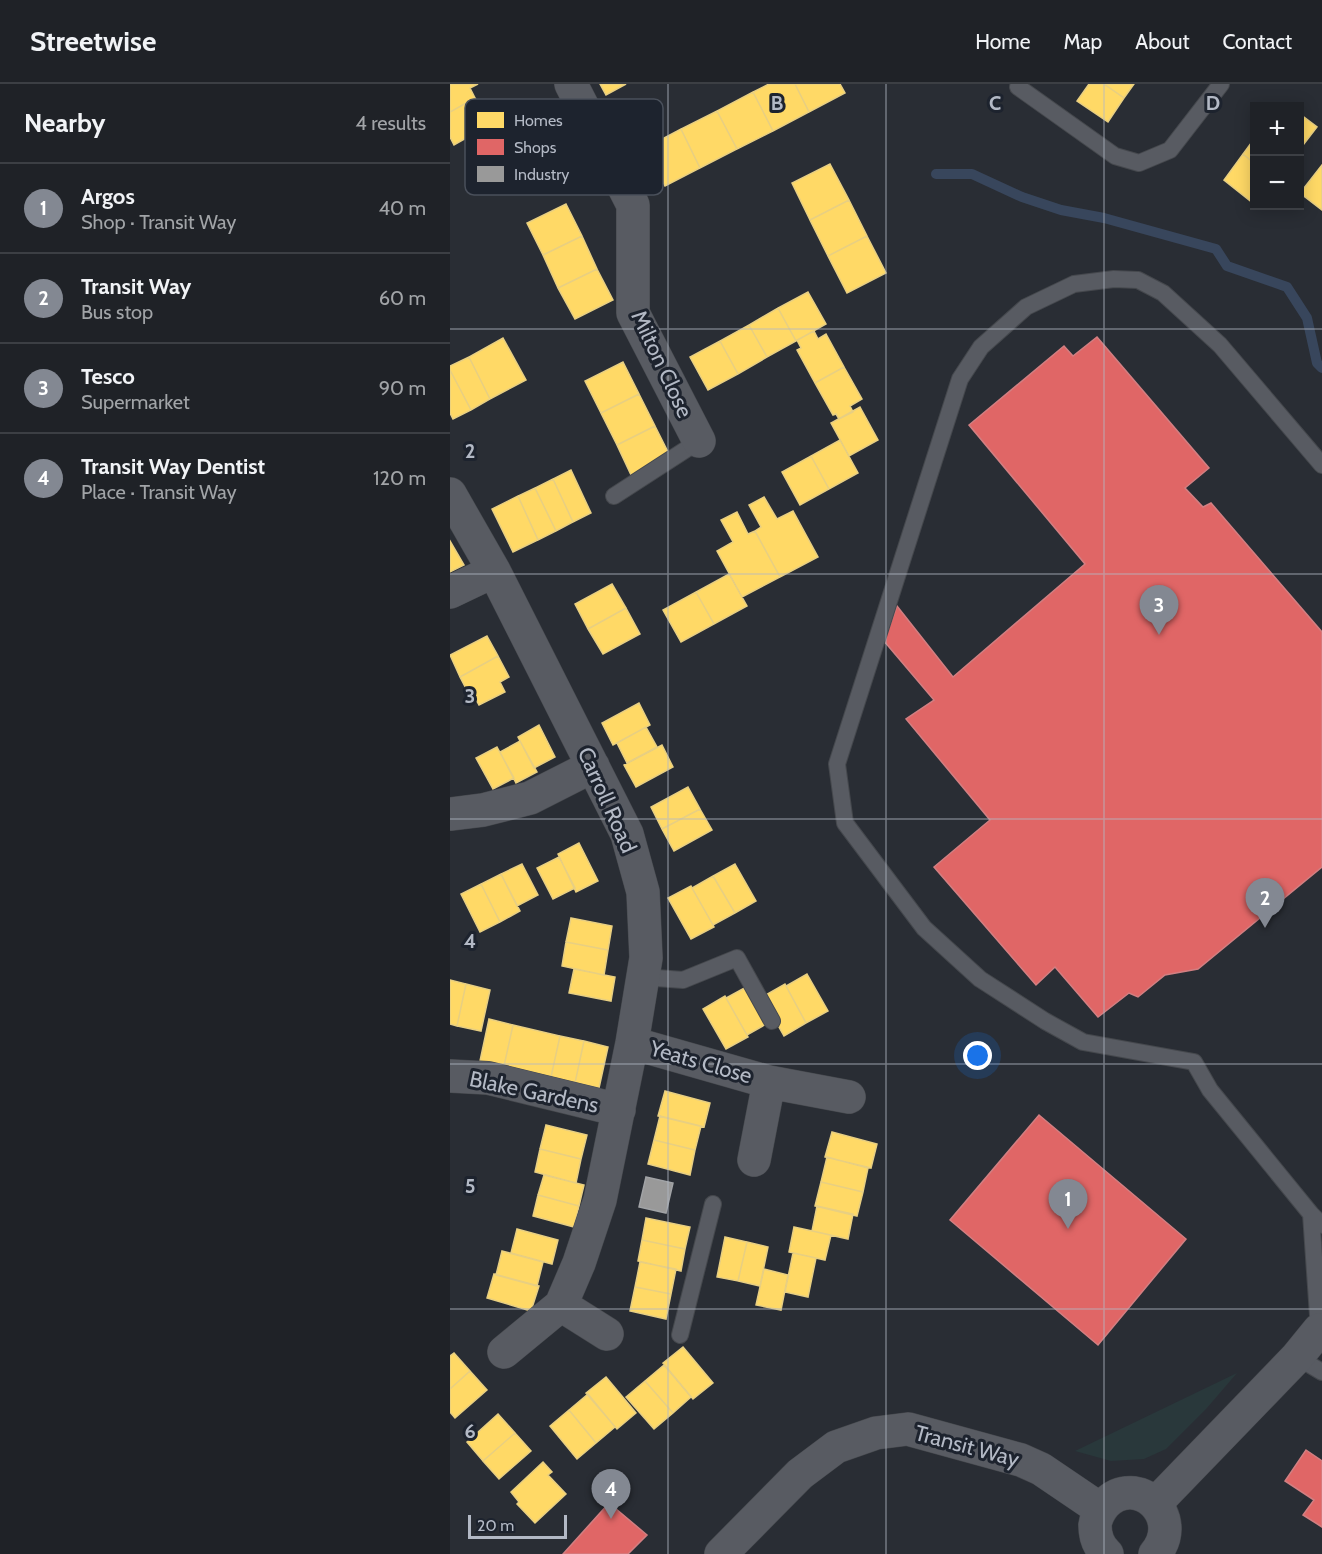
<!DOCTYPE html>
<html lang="en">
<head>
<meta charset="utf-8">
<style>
  :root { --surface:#1f2227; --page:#2c2f33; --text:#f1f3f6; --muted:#a1a4a7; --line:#3c3f44; --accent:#838892 }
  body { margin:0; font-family:Cabin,sans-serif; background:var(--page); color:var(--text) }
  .controls { position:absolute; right:18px; top:18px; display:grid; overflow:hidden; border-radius:0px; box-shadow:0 3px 15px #0003 }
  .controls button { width:54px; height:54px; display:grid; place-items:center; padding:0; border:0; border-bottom:2px solid var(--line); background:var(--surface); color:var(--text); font:30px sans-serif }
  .scale { position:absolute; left:18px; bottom:15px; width:99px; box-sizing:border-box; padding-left:6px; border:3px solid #b3b9c5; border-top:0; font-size:16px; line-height:21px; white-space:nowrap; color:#b3b9c5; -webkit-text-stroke:4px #1d232e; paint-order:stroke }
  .you { position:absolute; left:528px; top:972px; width:21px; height:21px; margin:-15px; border:4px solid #fff; border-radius:50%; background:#1a73e8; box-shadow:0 0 0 9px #1a73e833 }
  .badge { display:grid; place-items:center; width:39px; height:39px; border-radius:50%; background:var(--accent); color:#fff; font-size:20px; font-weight:700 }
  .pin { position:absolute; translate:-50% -50px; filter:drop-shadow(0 2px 3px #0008) }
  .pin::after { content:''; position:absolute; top:32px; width:21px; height:18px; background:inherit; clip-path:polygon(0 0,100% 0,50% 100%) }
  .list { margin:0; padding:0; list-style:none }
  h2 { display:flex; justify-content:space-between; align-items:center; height:78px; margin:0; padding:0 24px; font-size:26px }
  h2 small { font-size:20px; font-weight:400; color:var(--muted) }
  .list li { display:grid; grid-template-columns:39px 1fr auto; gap:18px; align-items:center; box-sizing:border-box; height:90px; padding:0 24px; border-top:2px solid var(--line) }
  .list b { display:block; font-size:22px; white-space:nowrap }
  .list p { margin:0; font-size:20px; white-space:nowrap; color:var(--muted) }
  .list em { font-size:20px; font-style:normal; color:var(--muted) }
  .map { position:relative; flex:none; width:872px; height:1470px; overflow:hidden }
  header { display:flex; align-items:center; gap:36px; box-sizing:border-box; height:84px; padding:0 30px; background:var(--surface); border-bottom:2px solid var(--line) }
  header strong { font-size:28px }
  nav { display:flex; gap:33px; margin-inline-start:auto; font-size:21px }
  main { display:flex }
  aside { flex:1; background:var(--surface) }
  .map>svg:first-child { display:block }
</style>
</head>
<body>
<header>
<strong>Streetwise</strong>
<nav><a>Home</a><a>Map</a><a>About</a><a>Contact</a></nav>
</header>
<main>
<aside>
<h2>Nearby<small>4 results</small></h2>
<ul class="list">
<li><span class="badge">1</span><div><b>Argos</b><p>Shop · Transit Way</p></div><em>40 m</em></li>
<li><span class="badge">2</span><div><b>Transit Way</b><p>Bus stop</p></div><em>60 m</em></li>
<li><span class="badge">3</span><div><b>Tesco</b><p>Supermarket</p></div><em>90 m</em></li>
<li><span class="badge">4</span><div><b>Transit Way Dentist</b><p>Place · Transit Way</p></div><em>120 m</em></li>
</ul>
</aside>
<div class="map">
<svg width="872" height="1470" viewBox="0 0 872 1470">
  <rect width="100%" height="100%" fill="#292d34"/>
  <!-- green -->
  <path fill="#29383b" d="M 787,1289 L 756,1325 L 716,1365 L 694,1375 L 661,1377 L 625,1367 Z"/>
  <!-- homes -->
  <path fill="#ffd966" stroke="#e8cf82" stroke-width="1.5" d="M 0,0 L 28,0 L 20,4 L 25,14 L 0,28 Z
    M 150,0 L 176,0 L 156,11 Z
    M 319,0 L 345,0 L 359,28 L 323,47 L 303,8 Z
    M 345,0 L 390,0 L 395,9 L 359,28 Z
    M 639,0 L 654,0 L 674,14 L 658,38 L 627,17 Z
    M 654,0 L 684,0 L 674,14 Z
    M 303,8 L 323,47 L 287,65 L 267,27 Z
    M 25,14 L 41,40 L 4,61 L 0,53 L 0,28 Z
    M 267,27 L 287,65 L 250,84 L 231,45 Z
    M 850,30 L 867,43 L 850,65 Z
    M 231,45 L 250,84 L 215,102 L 195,64 Z
    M 804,55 L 804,79 L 793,70 Z
    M 793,70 L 804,79 L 804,120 L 774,96 Z
    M 380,80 L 399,116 L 360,136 L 342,99 Z
    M 872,81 L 872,126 L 850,109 Z
    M 399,116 L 417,152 L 378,172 L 360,136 Z
    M 116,120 L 132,152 L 93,171 L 77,139 Z
    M 132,152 L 147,185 L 108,204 L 93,171 Z
    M 417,152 L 436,189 L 397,209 L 378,172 Z
    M 147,185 L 163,216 L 125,235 L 108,204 Z
    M 358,208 L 376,240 L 346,257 L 328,224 Z
    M 328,224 L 346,257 L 317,273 L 299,241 Z
    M 299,241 L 317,273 L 288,290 L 270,257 Z
    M 364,247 L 368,255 L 376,250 L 394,283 L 365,299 L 347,266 L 351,264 L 347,256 Z
    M 53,254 L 76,296 L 40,315 L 19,273 Z
    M 270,257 L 288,290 L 258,306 L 240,273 Z
    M 19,273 L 40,315 L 21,326 L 0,286 L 0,282 Z
    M 173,278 L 189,310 L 151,329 L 135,297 Z
    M 394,283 L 412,315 L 400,322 L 403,328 L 389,335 L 386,330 L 383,331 L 365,299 Z
    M 0,286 L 21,326 L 3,335 L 0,329 Z
    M 189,310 L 205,342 L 167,361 L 151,329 Z
    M 410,323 L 428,356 L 399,372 L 381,339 Z
    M 205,342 L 221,374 L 182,393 L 167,361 Z
    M 390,356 L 408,389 L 379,405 L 361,372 Z
    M 361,372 L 379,405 L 350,421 L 332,388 Z
    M 121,386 L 141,429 L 123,438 L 103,395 Z
    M 103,395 L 123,438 L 106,447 L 85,404 Z
    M 85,404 L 106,447 L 88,456 L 68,412 Z
    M 68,412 L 88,456 L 63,468 L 42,425 Z
    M 314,413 L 327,435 L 343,427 L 368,473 L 330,493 L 305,447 L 311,443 L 299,421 Z
    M 287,428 L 298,450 L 305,447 L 330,493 L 292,513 L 267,467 L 283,458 L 271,436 Z
    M 0,457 L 14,481 L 0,488 Z
    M 279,490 L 297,522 L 264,540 L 246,508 Z
    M 162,500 L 176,524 L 138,545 L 125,520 Z
    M 246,508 L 264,540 L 231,558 L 213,526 Z
    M 176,524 L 190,550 L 153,570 L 138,545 Z
    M 37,552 L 48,572 L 10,593 L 0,571 Z
    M 48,572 L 59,593 L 50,598 L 55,608 L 29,621 L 24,612 L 21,614 L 10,593 Z
    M 189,619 L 200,641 L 163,661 L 152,639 Z
    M 89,641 L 105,673 L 84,684 L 68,653 Z
    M 196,643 L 207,663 L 177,679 L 167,659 Z
    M 70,657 L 87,688 L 66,699 L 50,668 Z
    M 212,661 L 223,683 L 186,703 L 174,681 Z
    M 47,663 L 64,694 L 43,705 L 26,674 Z
    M 238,703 L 250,725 L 212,745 L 201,723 Z
    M 250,725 L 262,746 L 224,767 L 212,745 Z
    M 129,759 L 148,797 L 126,808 L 108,770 Z
    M 109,773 L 125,804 L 103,815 L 87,784 Z
    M 72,780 L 88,811 L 67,822 L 51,790 Z
    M 285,780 L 306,817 L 285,829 L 263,792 Z
    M 51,790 L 70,827 L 50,838 L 31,800 Z
    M 263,792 L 285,829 L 263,841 L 242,804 Z
    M 31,800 L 50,838 L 30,848 L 11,810 Z
    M 241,802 L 264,843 L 241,855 L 218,814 Z
    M 121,834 L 162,842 L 158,866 L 116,858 Z
    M 116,858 L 158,866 L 154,891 L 112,882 Z
    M 124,885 L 165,893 L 161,917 L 119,909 Z
    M 357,890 L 378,927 L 356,939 L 336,902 Z
    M 0,896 L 16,900 L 7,942 L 0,940 Z
    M 16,900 L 40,906 L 31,947 L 7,942 Z
    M 335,900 L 356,939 L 334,952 L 312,913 Z
    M 298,902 L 318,939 L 297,951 L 276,914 Z
    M 275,912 L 298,953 L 276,965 L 253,925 Z
    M 39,935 L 63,941 L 54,982 L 30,977 Z
    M 63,941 L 110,952 L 101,993 L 54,982 Z
    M 110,952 L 134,957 L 125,999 L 101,993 Z
    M 134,957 L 158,963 L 149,1004 L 125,999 Z
    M 215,1007 L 260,1019 L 254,1043 L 208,1032 Z
    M 210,1032 L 251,1042 L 245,1066 L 204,1056 Z
    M 96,1041 L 137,1051 L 131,1075 L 90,1065 Z
    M 382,1048 L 427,1060 L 421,1084 L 375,1073 Z
    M 204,1056 L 245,1066 L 240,1091 L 198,1080 Z
    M 90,1065 L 131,1075 L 126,1099 L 85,1088 Z
    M 377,1073 L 418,1084 L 413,1108 L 371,1098 Z
    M 94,1091 L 134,1101 L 129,1122 L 88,1111 Z
    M 371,1098 L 413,1108 L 407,1132 L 365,1122 Z
    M 88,1111 L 129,1122 L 124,1143 L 83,1132 Z
    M 367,1122 L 403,1130 L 398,1155 L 362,1147 Z
    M 196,1134 L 240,1143 L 235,1165 L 192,1156 Z
    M 344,1143 L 381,1151 L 375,1176 L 339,1168 Z
    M 67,1145 L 108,1156 L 102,1180 L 61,1169 Z
    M 275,1153 L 297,1158 L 288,1197 L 267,1193 Z
    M 192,1156 L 235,1165 L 231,1187 L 188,1177 Z
    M 297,1158 L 318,1163 L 310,1202 L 288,1197 Z
    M 52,1167 L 93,1178 L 87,1202 L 46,1191 Z
    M 343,1169 L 366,1174 L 358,1213 L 335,1208 Z
    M 190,1178 L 226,1185 L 221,1210 L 185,1203 Z
    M 314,1185 L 338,1191 L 331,1226 L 306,1221 Z
    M 44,1190 L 89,1202 L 81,1227 L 37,1214 Z
    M 185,1203 L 221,1210 L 216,1235 L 180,1227 Z
    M 233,1263 L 263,1299 L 243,1315 L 213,1279 Z
    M 4,1269 L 20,1287 L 0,1305 L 0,1272 Z
    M 214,1281 L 241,1313 L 223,1329 L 195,1297 Z
    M 20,1287 L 37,1306 L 5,1334 L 0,1328 L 0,1305 Z
    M 156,1293 L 186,1329 L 167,1345 L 136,1309 Z
    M 195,1297 L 223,1329 L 204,1345 L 176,1313 Z
    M 138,1310 L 165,1343 L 146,1359 L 119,1326 Z
    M 119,1326 L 146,1359 L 127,1375 L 100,1342 Z
    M 48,1330 L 65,1349 L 33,1377 L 17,1358 Z
    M 65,1349 L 81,1367 L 49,1395 L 33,1377 Z
    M 93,1378 L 102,1388 L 98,1391 L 116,1410 L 85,1439 L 67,1420 L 69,1418 L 61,1408 Z"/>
  <!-- shops -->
  <path fill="#e06666" stroke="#d27f82" stroke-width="1.5" d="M 647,253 L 759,384 L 735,404 L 753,423 L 761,419 L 872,548 L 872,783 L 748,885 L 715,891 L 688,913 L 679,909 L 648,933 L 605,883 L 586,901 L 484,783 L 540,736 L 456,635 L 484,616 L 434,557 L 447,522 L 503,593 L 635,480 L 519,341 L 614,262 L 623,272 Z
    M 589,1031 L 736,1155 L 648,1261 L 500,1136 Z
    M 856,1366 L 872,1377 L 872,1443 L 853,1431 L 864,1416 L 835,1397 Z
    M 159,1419 L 197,1451 L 178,1470 L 113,1470 Z"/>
  <!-- industry -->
  <path fill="#999" stroke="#a1a3a6" stroke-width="1.5" d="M 196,1093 L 223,1099 L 216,1129 L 189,1123 Z"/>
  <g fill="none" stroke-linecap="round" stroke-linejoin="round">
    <!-- stream -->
    <path stroke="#38465c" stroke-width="10" d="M 486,90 L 522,90 L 572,113 L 611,126 L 654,134 L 766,165 L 777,182 L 837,203 L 857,234 L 867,279 L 872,284"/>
    <defs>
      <path id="service" d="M 568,3 L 665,72 L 689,79 L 720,66 L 771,0
        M 30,71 L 130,19
        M 872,381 L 770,261 L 713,209 L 688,196 L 664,195 L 624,200 L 576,223 L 531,263 L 510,295 L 387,680 L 395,739 L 474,844 L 530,895 L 595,937 L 633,958 L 744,978 L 760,1006 L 861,1130 L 872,1141
        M 164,412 L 249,357
        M 193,893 L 233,896 L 287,874 L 322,937
        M 861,1130 L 869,1246
        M 230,1251 L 263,1120
        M 847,1273 L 872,1288"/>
      <path id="minor" d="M 121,0 L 183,121 L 183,229 L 249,357
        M 0,410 L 44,487 L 177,750 L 193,808 L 196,874 L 182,959 L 150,1116 L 129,1179 L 111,1221 L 54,1268
        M 0,508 L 44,487
        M 0,730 L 33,726 L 80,714 L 143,682
        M 182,959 L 319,998 L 399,1013
        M 0,992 L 38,994 L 169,1026
        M 304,1076 L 319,998
        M 111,1221 L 157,1250
        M 706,1419 L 847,1273 L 869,1246
        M 271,1470 L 350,1390 L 386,1363 L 426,1349 L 458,1345 L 571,1376 L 591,1385 L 650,1425
        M 657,1470 C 648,1462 645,1452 645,1441 C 646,1433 650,1426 655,1420 C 687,1387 736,1433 705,1470"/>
    </defs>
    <!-- service casing -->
    <use href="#service" stroke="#45484d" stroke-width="18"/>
    <!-- minor casing -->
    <use href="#minor" stroke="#45484d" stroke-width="34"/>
    <!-- service -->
    <use href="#service" stroke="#585b62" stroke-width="16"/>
    <!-- minor -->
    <use href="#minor" stroke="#585b62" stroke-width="33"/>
  </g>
  <!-- grid -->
  <path fill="none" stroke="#b3b9c5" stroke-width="1.5" stroke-opacity="0.55" d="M 218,0 L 218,1470M 436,0 L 436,1470M 654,0 L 654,1470M 0,245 L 872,245M 0,490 L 872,490M 0,735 L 872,735M 0,980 L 872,980M 0,1225 L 872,1225"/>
  <g text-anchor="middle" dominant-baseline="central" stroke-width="6" stroke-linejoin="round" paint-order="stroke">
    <!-- street labels -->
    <g font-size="22" fill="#b3b9c5" stroke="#1d232e">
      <text transform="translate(212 280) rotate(65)">Milton Close</text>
      <text transform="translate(157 716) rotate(66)">Carroll Road</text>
      <text transform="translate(251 978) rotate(16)">Yeats Close</text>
      <text transform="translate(84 1008) rotate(12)">Blake Gardens</text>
      <text transform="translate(517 1362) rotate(15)">Transit Way</text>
    </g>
  </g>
  <!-- legend -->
  <rect x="15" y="15" width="198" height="96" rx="9" fill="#1d232e" stroke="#4a505b" stroke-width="1.5"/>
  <rect x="27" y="28" width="27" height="16" fill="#ffd966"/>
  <rect x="27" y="55" width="27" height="16" fill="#e06666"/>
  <rect x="27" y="82" width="27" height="16" fill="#999"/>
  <g font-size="16" fill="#b3b9c5">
    <text x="64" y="42">Homes</text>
    <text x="64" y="69">Shops</text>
    <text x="64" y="96">Industry</text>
  </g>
  <g font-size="20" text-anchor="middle" font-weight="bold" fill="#b3b9c5" stroke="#1d232e" stroke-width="6" stroke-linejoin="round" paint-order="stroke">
    <text x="327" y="26">B</text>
    <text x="545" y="26">C</text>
    <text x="763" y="26">D</text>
    <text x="20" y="374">2</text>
    <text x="20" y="619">3</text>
    <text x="20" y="864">4</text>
    <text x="20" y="1109">5</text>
    <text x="20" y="1354">6</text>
  </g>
</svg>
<div class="controls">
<button>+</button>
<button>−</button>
</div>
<div class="scale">20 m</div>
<div class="you"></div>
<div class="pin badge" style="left:618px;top:1145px">1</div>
<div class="pin badge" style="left:815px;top:844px">2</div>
<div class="pin badge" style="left:709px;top:551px">3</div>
<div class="pin badge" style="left:161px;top:1435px">4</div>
</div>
</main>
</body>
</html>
